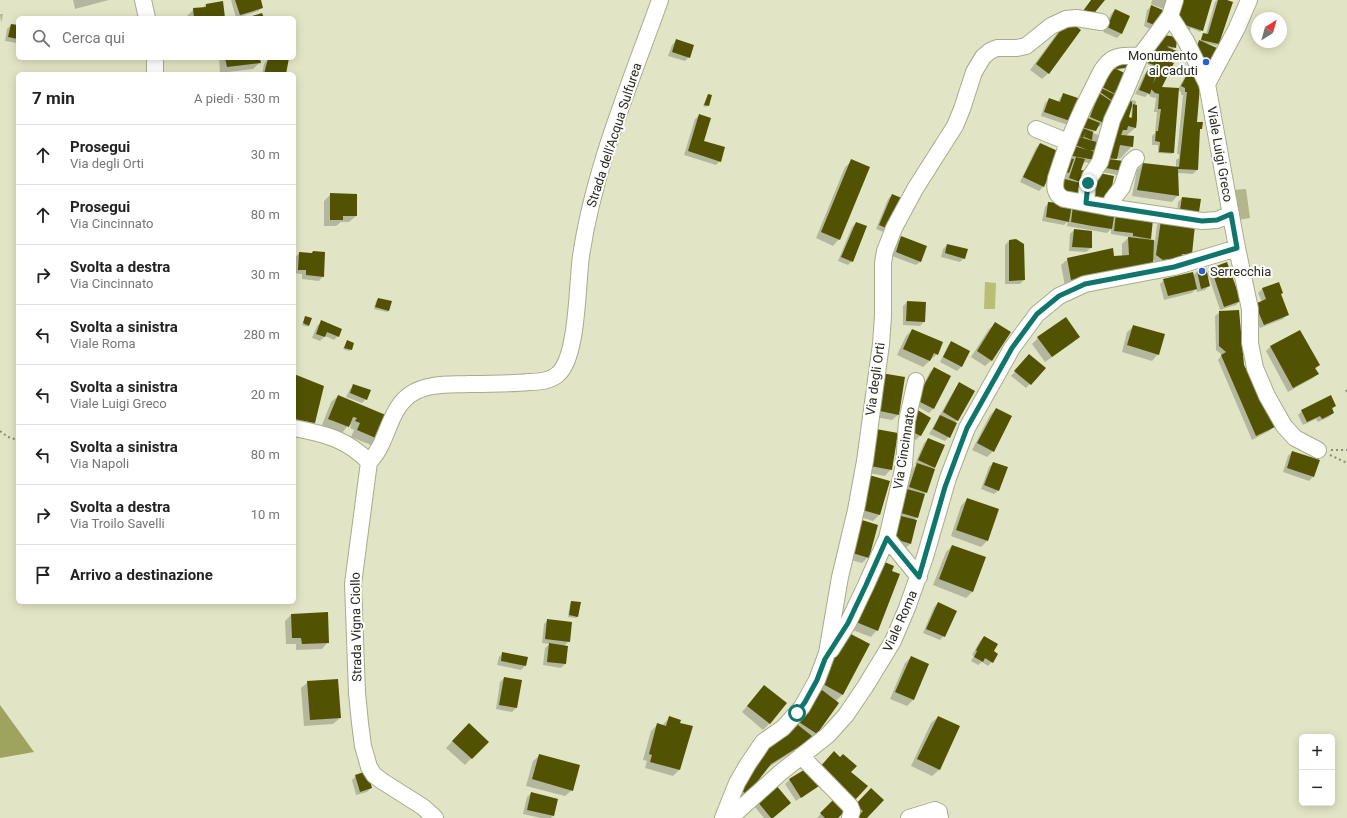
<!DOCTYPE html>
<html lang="it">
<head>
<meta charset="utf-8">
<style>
  :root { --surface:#fff; --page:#f6f6f6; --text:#222; --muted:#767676; --line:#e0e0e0 }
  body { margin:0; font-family:Roboto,sans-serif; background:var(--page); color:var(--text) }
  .controls { position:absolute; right:12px; bottom:12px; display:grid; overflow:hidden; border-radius:6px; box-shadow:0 2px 10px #0003 }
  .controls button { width:36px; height:36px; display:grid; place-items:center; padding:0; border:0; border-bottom:1px solid var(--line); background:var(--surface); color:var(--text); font:20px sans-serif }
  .compass { position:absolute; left:1251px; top:12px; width:36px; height:36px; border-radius:50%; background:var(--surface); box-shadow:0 2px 10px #0003; rotate:37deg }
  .stop { position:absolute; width:12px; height:12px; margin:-9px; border:3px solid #0f766e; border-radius:50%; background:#fff }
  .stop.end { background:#0f766e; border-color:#fff; box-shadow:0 1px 4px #0008 }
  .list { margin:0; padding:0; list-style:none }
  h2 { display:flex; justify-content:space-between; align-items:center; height:52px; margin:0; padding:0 16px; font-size:17px }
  h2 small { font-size:13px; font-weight:400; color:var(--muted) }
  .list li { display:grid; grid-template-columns:26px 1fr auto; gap:12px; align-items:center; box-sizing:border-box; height:60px; padding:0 16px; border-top:1px solid var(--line) }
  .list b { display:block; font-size:15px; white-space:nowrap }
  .list p { margin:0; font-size:13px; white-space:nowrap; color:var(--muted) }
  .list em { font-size:13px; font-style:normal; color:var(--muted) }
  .icon { flex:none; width:22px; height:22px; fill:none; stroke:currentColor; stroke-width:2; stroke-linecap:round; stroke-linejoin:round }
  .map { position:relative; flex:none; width:1347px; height:818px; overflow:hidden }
  .search { position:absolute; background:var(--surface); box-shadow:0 2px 10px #0003; left:16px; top:16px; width:280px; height:44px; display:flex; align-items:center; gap:10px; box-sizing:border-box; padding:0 14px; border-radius:6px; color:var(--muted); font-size:15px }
  .panel { position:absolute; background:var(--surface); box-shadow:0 2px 10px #0003; left:16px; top:72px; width:280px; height:532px; border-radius:6px }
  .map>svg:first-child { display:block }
</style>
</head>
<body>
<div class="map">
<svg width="1347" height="818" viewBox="0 0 1347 818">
  <rect width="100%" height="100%" fill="#e2e5c5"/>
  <!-- green -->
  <path fill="#b3b68b" d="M 1246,189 L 1250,218 L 1238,220 L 1234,190 Z"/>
  <!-- forest -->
  <path fill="#9ea35d" d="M 0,705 L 34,752 L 0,758 Z"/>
  <!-- water -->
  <path fill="#b9be77" d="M 985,282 L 996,283 L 995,309 L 984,309 Z"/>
  <!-- shadow -->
  <path fill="#0003" fill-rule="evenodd" d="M 73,0 L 109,0 L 75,9 Z
    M 231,0 L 260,0 L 262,7 L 258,11 L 236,18 Z
    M 1152,0 L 1168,0 L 1167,5 L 1163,9 L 1153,5 L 1154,31 L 1144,26 L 1147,10 L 1153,5 L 1151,4 Z
    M 1211,0 L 1202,30 L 1200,32 L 1191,28 L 1189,31 L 1174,27 Z
    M 1217,0 L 1224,0 L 1232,3 L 1218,44 L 1216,46 L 1206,43 L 1212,61 L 1208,65 L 1192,57 L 1195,46 L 1200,42 L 1202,36 L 1206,34 L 1215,2 Z
    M 206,4 L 224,18 L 188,18 L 187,16 L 194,9 L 203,8 Z
    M 1115,10 L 1129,17 L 1121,34 L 1117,38 L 1103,32 L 1111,14 Z
    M 0,14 L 3,14 L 2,20 L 1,22 Z
    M 11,25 L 18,26 L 17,43 L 5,41 L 7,29 Z
    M 1061,28 L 1049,73 L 1042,79 L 1030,70 Z
    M 1159,40 L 1175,47 L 1172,50 L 1173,57 L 1171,59 L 1161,58 L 1151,53 Z
    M 676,41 L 689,57 L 685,61 L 668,56 L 672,45 Z
    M 1151,56 L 1173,64 L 1160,88 L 1178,89 L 1186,75 L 1190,70 L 1196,123 L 1201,128 L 1198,131 L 1197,170 L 1193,174 L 1178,173 L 1178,195 L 1172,202 L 1132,196 L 1137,170 L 1143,164 L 1176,167 L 1176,160 L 1180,157 L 1179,157 L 1179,154 L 1177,154 L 1183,95 L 1181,95 L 1181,92 L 1178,90 L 1173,152 L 1172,154 L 1158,153 L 1158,145 L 1152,145 L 1152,136 L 1155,133 L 1157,112 L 1154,112 L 1156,98 L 1151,97 L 1148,94 L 1145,97 L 1135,94 L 1144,75 L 1148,70 L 1156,75 L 1158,69 L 1147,64 Z
    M 219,58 L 259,58 L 260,62 L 253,69 L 220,73 Z
    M 269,58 L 288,58 L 285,74 L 262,74 L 264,64 Z
    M 1125,59 L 1128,68 L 1116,70 L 1125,75 L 1103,123 L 1099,127 L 1098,126 L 1093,133 L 1101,136 L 1096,153 L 1090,163 L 1083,162 L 1079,171 L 1108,203 L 1113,218 L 1117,214 L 1150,238 L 1148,240 L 1155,241 L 1157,225 L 1161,221 L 1191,254 L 1159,264 L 1152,259 L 1065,286 L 1061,265 L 1068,259 L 1114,259 L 1122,256 L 1122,244 L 1129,237 L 1111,234 L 1111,229 L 1107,233 L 1067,226 L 1068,221 L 1064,225 L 1042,221 L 1045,207 L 1049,203 L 1070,210 L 1066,180 L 1066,177 L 1060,176 L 1064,158 L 1088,119 L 1095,98 L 1099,95 L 1112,64 Z
    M 1064,94 L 1080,100 L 1068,125 L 1041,116 L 1045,103 L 1049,99 L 1058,102 L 1060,98 Z
    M 708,95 L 708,105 L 706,107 L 703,106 Z
    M 1132,100 L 1136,101 L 1136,104 L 1134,105 L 1136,120 L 1135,128 L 1126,136 L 1132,146 L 1120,159 L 1117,158 L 1114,161 L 1121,171 L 1117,175 L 1102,172 L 1130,102 ZM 1131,107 L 1132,107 L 1131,119 L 1128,117 Z
    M 700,115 L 702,141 L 720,161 L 716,165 L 684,155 L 695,119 Z
    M 1040,144 L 1059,153 L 1043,187 L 1039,191 L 1020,182 L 1036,148 Z
    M 852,161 L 839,239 L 833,246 L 816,238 L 845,167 Z
    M 331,194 L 356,216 L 349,222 L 341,222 L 336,226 L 324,226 L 324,201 Z
    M 892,195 L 886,233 L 876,229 L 888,199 Z
    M 1182,198 L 1198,212 L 1194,216 L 1177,213 L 1178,202 Z
    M 856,223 L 852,261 L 848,265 L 838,261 L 852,227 Z
    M 1074,230 L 1091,232 L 1091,248 L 1086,252 L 1069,251 L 1070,234 Z
    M 902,237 L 921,261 L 916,265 L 892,256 L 898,241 Z
    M 1009,241 L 1024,280 L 1020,284 L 1005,284 L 1005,245 Z
    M 947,245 L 964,258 L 960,262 L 941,257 L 943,249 Z
    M 313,252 L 323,276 L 319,281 L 302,279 L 302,274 L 294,273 L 295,257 L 300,253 L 311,254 Z
    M 1205,269 L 1206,274 L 1211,269 L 1240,301 L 1236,305 L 1220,310 L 1209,277 L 1207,277 L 1209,286 L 1205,290 L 1197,292 L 1196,289 L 1192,293 L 1164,300 L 1160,284 L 1164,280 L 1193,276 L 1197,271 Z
    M 1278,283 L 1282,293 L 1280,295 L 1287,315 L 1283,319 L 1260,328 L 1252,309 L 1262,302 L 1258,293 L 1262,289 Z
    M 378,299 L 389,310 L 387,312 L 374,309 L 376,301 Z
    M 907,302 L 924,322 L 920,326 L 903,325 L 903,306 Z
    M 18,304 L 18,312 L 16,306 Z
    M 1220,312 L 1243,365 L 1273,427 L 1269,431 L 1252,440 L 1218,360 L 1222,355 L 1216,350 L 1215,316 Z
    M 306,317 L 308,325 L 307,327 L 302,325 Z
    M 321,322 L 338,336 L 334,340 L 325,336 L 320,341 L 312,338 L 317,326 Z
    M 996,323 L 992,360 L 985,366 L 971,357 L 989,329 Z
    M 1134,326 L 1158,354 L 1152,361 L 1122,352 L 1127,332 Z
    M 912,330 L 937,354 L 923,367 L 897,355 L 906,336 Z
    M 1300,331 L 1319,365 L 1315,369 L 1317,374 L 1313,378 L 1288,392 L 1266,351 L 1270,347 Z
    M 1079,337 L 1072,343 L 1045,362 L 1032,344 L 1038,338 Z
    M 347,341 L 351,350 L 349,351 L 343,349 Z
    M 952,342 L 969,352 L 961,367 L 957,371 L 940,362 L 948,346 Z
    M 1026,360 L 1044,368 L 1026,388 L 1011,376 Z
    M 934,368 L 950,377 L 933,409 L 929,413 L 913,404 L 930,372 Z
    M 294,375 L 314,423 L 308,429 L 294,426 Z
    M 875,380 L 899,414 L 892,420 L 869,416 Z
    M 960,383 L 958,420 L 954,423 L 949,437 L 945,441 L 929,434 L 956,387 Z
    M 354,385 L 366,399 L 362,403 L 346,397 L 350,389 Z
    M 338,396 L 377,439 L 371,445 L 351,437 L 354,430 L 350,428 L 351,425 L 349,424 L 342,433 L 322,425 L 331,402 Z
    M 1335,406 L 1332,409 L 1333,413 L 1329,417 L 1318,422 L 1316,419 L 1303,425 L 1298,415 L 1302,411 Z
    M 996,409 L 993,451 L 987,457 L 972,450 L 990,415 Z
    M 929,419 L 920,436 L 916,440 L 904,434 Z
    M 870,437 L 891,469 L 885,476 L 864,472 Z
    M 928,439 L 934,467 L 932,469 L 926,492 L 924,494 L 917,517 L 914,520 L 910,544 L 906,548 L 892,543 L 897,521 L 900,518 L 897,517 L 904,495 L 907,491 L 906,491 L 913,468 L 916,465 L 915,464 L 924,443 Z
    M 1292,452 L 1313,477 L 1309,481 L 1283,472 L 1288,456 Z
    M 993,463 L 999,490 L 994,494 L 981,489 L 989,467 Z
    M 863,482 L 879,515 L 873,521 L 854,515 Z
    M 967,499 L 988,540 L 981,547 L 951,536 L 961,506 Z
    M 877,526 L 868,557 L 862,563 L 844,558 Z
    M 952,546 L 985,558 L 972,592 L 966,598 L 933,585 L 946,552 Z
    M 874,568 L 877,630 L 871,637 L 850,629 Z
    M 571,602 L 578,616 L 576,618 L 568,617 L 570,604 Z
    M 938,603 L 944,636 L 940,640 L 923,633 L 934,607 Z
    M 291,615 L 328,642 L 322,649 L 296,650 L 296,644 L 286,644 L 285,621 Z
    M 548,620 L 569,641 L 564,646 L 565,664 L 561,668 L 543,665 L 545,648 L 550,644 L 542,643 L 544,624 Z
    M 984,637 L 993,652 L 992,662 L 988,666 L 982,662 L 978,665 L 971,661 L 974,656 L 972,655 L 980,641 Z
    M 841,640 L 843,694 L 836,701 L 838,703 L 816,734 L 810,740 L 808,739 L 800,747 L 766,769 L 742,798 L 738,795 L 756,753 L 821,692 L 815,690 Z
    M 503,653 L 525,666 L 521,670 L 497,665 L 499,657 Z
    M 911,657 L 928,664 L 913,700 L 907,706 L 890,699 L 905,663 Z
    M 504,678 L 520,680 L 516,708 L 512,712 L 496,709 L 500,682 Z
    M 308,682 L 340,718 L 333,724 L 304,726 L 301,688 Z
    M 758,693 L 770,723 L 763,730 L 742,712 Z
    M 938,717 L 959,727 L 939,770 L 932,776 L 911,766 L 931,723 Z
    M 669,718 L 679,723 L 679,770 L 673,776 L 645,768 L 647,761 L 643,760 L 651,731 L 658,724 L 662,726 Z
    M 462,731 L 487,742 L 465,765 L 446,748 Z
    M 540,755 L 572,790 L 565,796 L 526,786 L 533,761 Z
    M 850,772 L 837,818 L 817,818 L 837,796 Z
    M 356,776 L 371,788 L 367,792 L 356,795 L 352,780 Z
    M 789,780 L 817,786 L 796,801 L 785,784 Z
    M 776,786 L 773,818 L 764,818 L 754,806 Z
    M 531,793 L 557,799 L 553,816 L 551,818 L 541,818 L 523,814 L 527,797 Z
    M 867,793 L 866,818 L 859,816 L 852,809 Z"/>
  <!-- building -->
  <path fill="#515302" d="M 235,0 L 261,0 L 263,8 L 240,15 Z
    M 1091,0 L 1105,0 L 1091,17 L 1083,11 Z
    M 1181,0 L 1212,0 L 1203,31 L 1179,23 L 1175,19 Z
    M 1218,0 L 1227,0 L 1233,2 L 1219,44 L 1201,40 L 1203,33 L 1208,34 Z
    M 223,1 L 225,18 L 194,18 L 193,8 L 206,7 L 206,4 Z
    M 1151,5 L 1165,11 L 1159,27 L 1147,22 Z
    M 1115,9 L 1130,16 L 1122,34 L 1107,27 Z
    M 262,13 L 264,18 L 252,18 L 252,16 Z
    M 1068,20 L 1081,30 L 1049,74 L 1036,64 Z
    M 11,24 L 18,25 L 18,39 L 8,37 Z
    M 1162,35 L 1171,36 L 1177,39 L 1176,48 L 1167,46 L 1169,48 L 1177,51 L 1174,58 L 1164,57 L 1152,51 Z
    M 676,39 L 694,45 L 690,58 L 672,52 Z
    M 1199,40 L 1217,48 L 1212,62 L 1195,53 Z
    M 1151,55 L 1174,63 L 1162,87 L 1179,88 L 1174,153 L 1159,152 L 1160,142 L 1155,141 L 1156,131 L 1158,131 L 1161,109 L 1158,109 L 1159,94 L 1155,93 L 1151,89 L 1160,67 L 1148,63 Z
    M 225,58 L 260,58 L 261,63 L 227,67 Z
    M 271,58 L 289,58 L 286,74 L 264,74 L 268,59 L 271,60 Z
    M 1125,58 L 1131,67 L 1116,69 L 1127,74 L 1119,96 L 1102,87 L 1111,66 L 1116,69 L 1113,62 Z
    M 1148,69 L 1153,71 L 1156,74 L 1150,94 L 1139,90 Z
    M 1190,69 L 1199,71 L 1200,86 L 1197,122 L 1203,122 L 1202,129 L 1200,129 L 1198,170 L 1178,169 L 1179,196 L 1137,190 L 1143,163 L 1179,167 L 1187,92 L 1185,92 L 1185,88 L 1181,86 Z
    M 1101,88 L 1118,96 L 1114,102 L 1100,92 Z
    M 1063,93 L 1081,99 L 1073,122 L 1044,112 L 1049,98 L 1060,102 Z
    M 1099,93 L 1114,103 L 1104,123 L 1090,117 Z
    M 708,94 L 712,95 L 709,106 L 704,105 Z
    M 1129,100 L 1132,102 L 1132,106 L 1129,117 L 1132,118 L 1133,104 L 1137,105 L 1137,120 L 1136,128 L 1128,126 L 1127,130 L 1123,130 L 1121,135 L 1134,136 L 1133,147 L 1120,145 L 1117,159 L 1107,158 L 1116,123 Z
    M 699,114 L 711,118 L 704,141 L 725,147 L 721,162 L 688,151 Z
    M 1085,117 L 1100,123 L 1096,131 L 1081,127 Z
    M 1080,127 L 1093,132 L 1092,140 L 1084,137 L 1086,132 L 1083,138 L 1077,135 Z
    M 1076,136 L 1100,143 L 1097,151 L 1090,150 L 1097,153 L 1095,160 L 1067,155 L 1070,145 L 1088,150 L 1072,144 Z
    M 1040,143 L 1060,152 L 1044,187 L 1023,177 Z
    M 1076,157 L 1085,159 L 1081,170 L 1086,171 L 1083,183 L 1069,178 Z
    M 1068,158 L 1074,159 L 1069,173 L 1064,172 Z
    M 851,159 L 870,167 L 840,240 L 821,232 Z
    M 1107,159 L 1124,161 L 1122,171 L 1106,168 Z
    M 1094,172 L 1114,176 L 1109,203 L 1090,199 Z
    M 1061,178 L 1084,184 L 1083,198 L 1059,192 Z
    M 330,193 L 357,194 L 357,216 L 343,216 L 343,220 L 330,220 Z
    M 892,194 L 904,199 L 891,230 L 879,225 Z
    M 1182,197 L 1201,199 L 1199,212 L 1180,210 Z
    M 1048,202 L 1072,204 L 1069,222 L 1046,217 Z
    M 1073,205 L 1095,208 L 1092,226 L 1071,222 Z
    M 1095,208 L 1115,211 L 1112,229 L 1092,226 Z
    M 1116,213 L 1153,219 L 1151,239 L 1133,236 L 1133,233 L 1114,231 Z
    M 1161,220 L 1195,225 L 1192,254 L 1182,254 L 1182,258 L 1163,260 L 1156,255 Z
    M 856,222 L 867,226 L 853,262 L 841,257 Z
    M 1074,229 L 1092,231 L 1092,248 L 1072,247 Z
    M 901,236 L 927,246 L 921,262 L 896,252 Z
    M 1128,237 L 1154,240 L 1153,266 L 1071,280 L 1067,258 L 1113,248 L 1114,256 L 1129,255 Z
    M 1016,239 L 1024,244 L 1025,280 L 1009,281 L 1009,240 Z
    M 947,244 L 968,249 L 965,259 L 945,253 Z
    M 313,251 L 325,252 L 324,277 L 306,275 L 306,270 L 298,270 L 299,252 L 312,253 Z
    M 1227,262 L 1241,301 L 1224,307 L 1211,268 Z
    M 1206,268 L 1210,286 L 1201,289 L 1197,271 Z
    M 1193,272 L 1197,289 L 1168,296 L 1163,279 Z
    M 1279,282 L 1283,293 L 1281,294 L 1289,315 L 1264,325 L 1255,304 L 1266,299 L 1262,288 Z
    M 378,298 L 392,301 L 389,311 L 375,307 Z
    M 907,301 L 926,302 L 925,322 L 906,321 Z
    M 1239,310 L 1244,365 L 1275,427 L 1256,436 L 1221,355 L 1226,352 L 1219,346 L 1219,311 Z
    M 305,316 L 312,318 L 309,326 L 303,323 Z
    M 1066,317 L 1080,337 L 1052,357 L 1037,337 Z
    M 321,320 L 342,329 L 339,337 L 327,332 L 325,337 L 316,334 Z
    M 995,322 L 1011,332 L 992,361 L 977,351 Z
    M 1133,325 L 1165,334 L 1159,355 L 1127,345 Z
    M 912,329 L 943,342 L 938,355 L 934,353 L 930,361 L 903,349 Z
    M 1300,330 L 1320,365 L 1315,368 L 1319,374 L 1293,388 L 1270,346 Z
    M 347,340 L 354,343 L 352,350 L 344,348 Z
    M 951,341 L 970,351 L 962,367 L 943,357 Z
    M 1029,354 L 1046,368 L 1031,385 L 1014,371 Z
    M 934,367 L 951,376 L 934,409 L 916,400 Z
    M 881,373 L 905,377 L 899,415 L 875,410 Z
    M 294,374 L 324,386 L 315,423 L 294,419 Z
    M 959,382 L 975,391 L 958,421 L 943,412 Z
    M 353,384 L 371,390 L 367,400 L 350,393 Z
    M 338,395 L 388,416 L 378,439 L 357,430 L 360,423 L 355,421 L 357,418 L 353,417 L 349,427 L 328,419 Z
    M 1331,395 L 1336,406 L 1332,408 L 1334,413 L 1322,419 L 1320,416 L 1307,422 L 1301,410 Z
    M 996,408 L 1012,416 L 994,452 L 977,443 Z
    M 916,409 L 931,418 L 921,436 L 908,430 Z
    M 940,415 L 957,423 L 950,438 L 933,429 Z
    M 876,429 L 898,433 L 892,470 L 870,466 Z
    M 928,438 L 945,445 L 935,468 L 918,460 Z
    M 1292,451 L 1320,460 L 1314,477 L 1287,468 Z
    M 993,462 L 1008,467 L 999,491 L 984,485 Z
    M 917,463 L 935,469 L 927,493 L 909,487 Z
    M 869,475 L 890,481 L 880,515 L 859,509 Z
    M 907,489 L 925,494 L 918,518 L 901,513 Z
    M 967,498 L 999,509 L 988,541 L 956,530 Z
    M 901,516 L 917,520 L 911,544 L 895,539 Z
    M 859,519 L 878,525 L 869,558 L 849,552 Z
    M 952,545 L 986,557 L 973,592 L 939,579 Z
    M 880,560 L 894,566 L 892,571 L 900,574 L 878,631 L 856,622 Z
    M 571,601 L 581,602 L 578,617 L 569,615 Z
    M 938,602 L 957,611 L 945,637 L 926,629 Z
    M 328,612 L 329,643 L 302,644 L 301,638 L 292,638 L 291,614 Z
    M 547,619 L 572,622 L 570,642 L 545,639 Z
    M 847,632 L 870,644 L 843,695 L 821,683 Z
    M 984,636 L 998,644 L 994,651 L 998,654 L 993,663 L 985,658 L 983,662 L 974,657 L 977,651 L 976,650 Z
    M 549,643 L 568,646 L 566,664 L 547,662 Z
    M 502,652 L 528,657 L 526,666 L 501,661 Z
    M 911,656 L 929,664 L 914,700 L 895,692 Z
    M 504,677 L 522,680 L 517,708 L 499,705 Z
    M 338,679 L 341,718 L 310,720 L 307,681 Z
    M 764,685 L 787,703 L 770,724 L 747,706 Z
    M 822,690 L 839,703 L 817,734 L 799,722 Z
    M 669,716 L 681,720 L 680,723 L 693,726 L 680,770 L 650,762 L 652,755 L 649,754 L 657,723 L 666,726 Z
    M 938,716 L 960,726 L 940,770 L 917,759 Z
    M 469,723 L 489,742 L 472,759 L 452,741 Z
    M 798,725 L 812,736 L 808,741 L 771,764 L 747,795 L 741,790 L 766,752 L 762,746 Z
    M 834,751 L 840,757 L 843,754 L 857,766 L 851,772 L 868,786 L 855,800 L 819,768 Z
    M 539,754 L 580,765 L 573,791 L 532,779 Z
    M 807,768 L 819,786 L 801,798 L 789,779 Z
    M 367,771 L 372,788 L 360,792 L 355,775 Z
    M 776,785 L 791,803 L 773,818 L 771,818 L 757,801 Z
    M 871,788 L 884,800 L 867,818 L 857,818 L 863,811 L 855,805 Z
    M 531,792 L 558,799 L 554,816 L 527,810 Z
    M 838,795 L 850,806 L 838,818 L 825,818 L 820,813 Z"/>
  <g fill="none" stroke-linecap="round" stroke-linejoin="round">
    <defs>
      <path id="minor" d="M 143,0 L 147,18
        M 1170,16 L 1186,41 L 1207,84 L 1237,248 L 1250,309 L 1250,343 L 1255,368 L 1267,396 L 1284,426 L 1295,438 L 1318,450
        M 1140,56 C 1129,56 1119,54 1110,61 C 1103,66 1099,76 1095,84 C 1079,114 1066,145 1056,178 C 1054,188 1055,195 1064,199 L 1107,207 L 1202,221 L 1217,220 L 1231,214
        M 155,58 L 155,74
        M 1207,84 L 1237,28 L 1249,0
        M 1036,129 L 1068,142
        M 1112,200 L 1122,187 L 1130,163 L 1136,158
        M 1086,203 L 1087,189 L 1090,177 L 1100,162 L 1112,120 L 1125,92 L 1140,56 L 1170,16 L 1175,0
        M 294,428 C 325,434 347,439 369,462 L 353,584 L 357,693 L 360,723 L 363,746 L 369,767 L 374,775 L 382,781 L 423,807 L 435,818
        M 369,462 C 388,444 388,409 411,394 C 428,383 450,385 469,384 C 489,384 509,384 529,382 C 538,382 551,381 558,374 C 578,357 577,284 581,256 C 594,168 630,84 660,0
        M 887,538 L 919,577
        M 831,650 L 848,623 L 866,585 L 887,538 L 904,465 L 907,421 L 916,381
        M 801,756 L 850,806 L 852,811 L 850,818
        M 723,818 L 737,783 L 748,764 L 763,742 L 783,728 L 802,707 L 817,680 L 827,653 L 840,577 L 856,510 L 865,461 L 881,344 L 883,316 L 883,263 L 885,251 L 894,228 L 915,189 L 955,126 L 962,109 L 974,72 L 983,57 L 990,51 L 997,48 L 1017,48 L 1026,46 L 1051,26 L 1066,19 L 1076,18 L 1101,22
        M 730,818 L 780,773 L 828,735 L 846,715 L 865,687 L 893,641 L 907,608 L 925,557 L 948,478 L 967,428 L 1012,348 L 1037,314 L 1059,296 L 1085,284 L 1174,267 L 1237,248
        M 909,818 L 935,810 L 939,812 L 940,818"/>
    </defs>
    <!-- minor casing -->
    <use href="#minor" stroke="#a8ab8c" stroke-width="18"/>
    <!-- path -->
    <path stroke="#8b8d76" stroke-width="2" stroke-dasharray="2 3" stroke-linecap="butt" d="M 1346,390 L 1347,392
      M 0,431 L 8,437 L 18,440
      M 1331,450 L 1347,450
      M 1330,455 L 1347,463"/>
    <!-- minor -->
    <use href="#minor" stroke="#fff" stroke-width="16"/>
  </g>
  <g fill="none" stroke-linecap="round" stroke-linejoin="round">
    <!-- route -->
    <path stroke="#0f766e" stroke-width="5" d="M 797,713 L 805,702 L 817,680 L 825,659 L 848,623 L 866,585 L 887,538 L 919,577 L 945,487 L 967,428 L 1012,348 L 1037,314 L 1059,296 L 1085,284 L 1174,267 L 1237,248 L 1231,214 L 1217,220 L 1202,221 L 1086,203 L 1088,183"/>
  </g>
  <!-- markers -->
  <g fill="#2860ce" stroke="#fff" stroke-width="1.5">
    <circle cx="1206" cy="62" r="4"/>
    <circle cx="1202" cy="271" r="4"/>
  </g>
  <g text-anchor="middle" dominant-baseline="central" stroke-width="4" stroke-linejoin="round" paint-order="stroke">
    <!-- poi labels -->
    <g font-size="13" fill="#292a1e" stroke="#fff" text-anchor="end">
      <text x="1198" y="55">Monumento<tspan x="1198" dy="15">ai caduti</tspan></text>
      <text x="1210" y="271" text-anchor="start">Serrecchia</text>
    </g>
    <!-- street labels -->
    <g font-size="13" fill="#292a1e" stroke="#fff">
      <text transform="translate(614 135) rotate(-72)">Strada dell'Acqua Sulfurea</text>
      <text transform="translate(1220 154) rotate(80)">Viale Luigi Greco</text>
      <text transform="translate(875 379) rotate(-82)">Via degli Orti</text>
      <text transform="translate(904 448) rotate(-81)">Via Cincinnato</text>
      <text transform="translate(900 621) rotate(-66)">Viale Roma</text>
      <text transform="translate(356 627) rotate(-91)">Strada Vigna Ciollo</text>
    </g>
  </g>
</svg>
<div class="controls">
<button>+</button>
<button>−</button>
</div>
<svg class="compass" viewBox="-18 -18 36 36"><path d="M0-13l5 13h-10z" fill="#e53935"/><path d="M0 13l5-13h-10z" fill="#767676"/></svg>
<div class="stop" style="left:797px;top:713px"></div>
<div class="stop end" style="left:1088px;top:183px"></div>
<div class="search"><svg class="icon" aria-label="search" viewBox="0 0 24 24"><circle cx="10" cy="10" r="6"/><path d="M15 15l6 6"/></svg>Cerca qui</div>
<section class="panel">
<h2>7 min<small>A piedi · 530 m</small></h2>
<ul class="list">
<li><svg class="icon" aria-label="ahead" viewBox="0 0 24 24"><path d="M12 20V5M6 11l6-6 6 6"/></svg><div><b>Prosegui</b><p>Via degli Orti</p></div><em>30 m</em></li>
<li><svg class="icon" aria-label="ahead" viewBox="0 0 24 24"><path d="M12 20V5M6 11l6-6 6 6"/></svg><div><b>Prosegui</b><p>Via Cincinnato</p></div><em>80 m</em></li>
<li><svg class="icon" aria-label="right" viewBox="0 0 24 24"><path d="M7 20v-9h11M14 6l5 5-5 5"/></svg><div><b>Svolta a destra</b><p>Via Cincinnato</p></div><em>30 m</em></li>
<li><svg class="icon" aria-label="left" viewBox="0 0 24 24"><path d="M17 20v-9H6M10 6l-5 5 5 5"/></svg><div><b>Svolta a sinistra</b><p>Viale Roma</p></div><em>280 m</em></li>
<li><svg class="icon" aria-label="left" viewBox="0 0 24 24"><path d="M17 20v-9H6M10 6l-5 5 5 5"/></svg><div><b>Svolta a sinistra</b><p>Viale Luigi Greco</p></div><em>20 m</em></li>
<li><svg class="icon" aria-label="left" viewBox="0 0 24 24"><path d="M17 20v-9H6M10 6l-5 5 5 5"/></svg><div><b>Svolta a sinistra</b><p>Via Napoli</p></div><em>80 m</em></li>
<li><svg class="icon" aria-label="right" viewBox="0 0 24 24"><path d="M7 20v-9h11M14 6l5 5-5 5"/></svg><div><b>Svolta a destra</b><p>Via Troilo Savelli</p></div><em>10 m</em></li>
<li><svg class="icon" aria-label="arrive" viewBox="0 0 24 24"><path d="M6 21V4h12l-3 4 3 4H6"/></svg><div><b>Arrivo a destinazione</b></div></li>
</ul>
</section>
</div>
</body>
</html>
